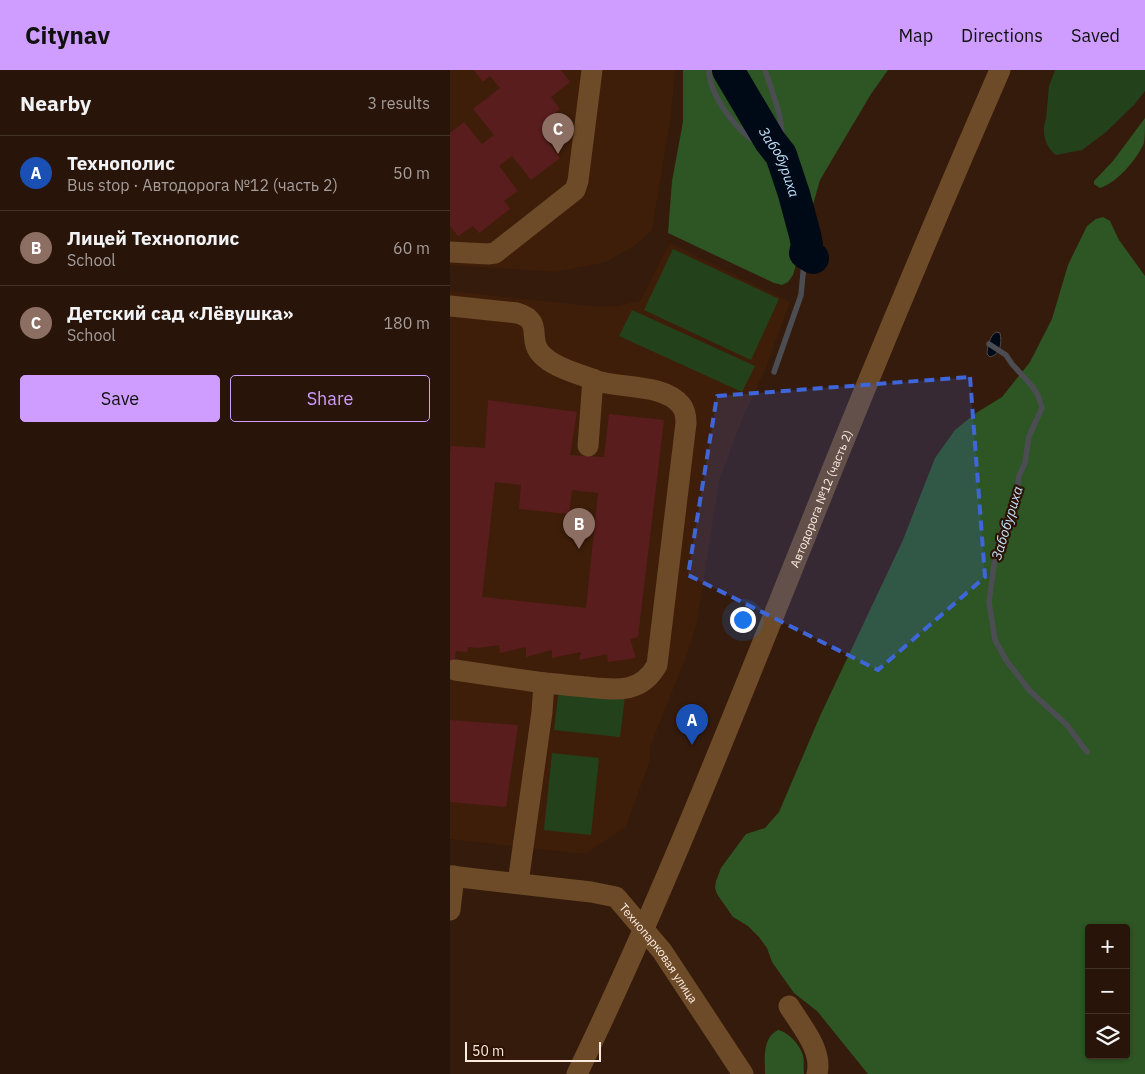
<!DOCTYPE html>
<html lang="en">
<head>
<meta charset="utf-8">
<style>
  :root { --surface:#281408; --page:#342116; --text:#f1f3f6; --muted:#a59e9c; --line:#443329; --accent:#cf9dff }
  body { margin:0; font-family:"IBM Plex Sans",sans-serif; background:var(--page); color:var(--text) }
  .controls { position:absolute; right:15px; bottom:15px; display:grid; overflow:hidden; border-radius:5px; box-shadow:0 1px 4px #0004 }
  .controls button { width:45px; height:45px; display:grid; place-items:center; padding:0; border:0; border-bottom:1px solid var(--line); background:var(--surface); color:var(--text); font:25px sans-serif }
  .scale { position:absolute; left:15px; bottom:12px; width:136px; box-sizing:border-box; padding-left:5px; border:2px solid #fdebe0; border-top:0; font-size:14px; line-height:18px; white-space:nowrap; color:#fdebe0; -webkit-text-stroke:4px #2b1203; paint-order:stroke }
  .you { position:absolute; left:292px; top:549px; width:18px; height:18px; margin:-12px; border:4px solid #fff; border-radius:50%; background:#1a73e8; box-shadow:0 0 0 8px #1a73e833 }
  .badge { display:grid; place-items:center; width:32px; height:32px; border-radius:50%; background:var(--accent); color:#fff; font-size:16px; font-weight:700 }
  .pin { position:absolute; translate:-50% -41px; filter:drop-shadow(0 1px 2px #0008) }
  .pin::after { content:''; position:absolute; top:26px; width:18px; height:15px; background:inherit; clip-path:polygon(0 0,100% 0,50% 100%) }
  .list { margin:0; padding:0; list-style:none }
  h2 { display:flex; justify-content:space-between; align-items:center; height:65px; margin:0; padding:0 20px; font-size:21px }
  h2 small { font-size:16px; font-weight:400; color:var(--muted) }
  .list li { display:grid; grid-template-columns:32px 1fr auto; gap:15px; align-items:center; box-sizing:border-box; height:75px; padding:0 20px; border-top:1px solid var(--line) }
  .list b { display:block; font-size:19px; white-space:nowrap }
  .list p { margin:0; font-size:16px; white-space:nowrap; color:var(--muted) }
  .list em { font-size:16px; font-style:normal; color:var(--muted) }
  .actions { display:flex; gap:10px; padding:15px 20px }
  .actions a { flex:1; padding:11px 0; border:1px solid var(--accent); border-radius:5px; text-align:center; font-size:18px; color:var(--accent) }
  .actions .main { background:var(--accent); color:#111 }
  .icon { flex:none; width:28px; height:28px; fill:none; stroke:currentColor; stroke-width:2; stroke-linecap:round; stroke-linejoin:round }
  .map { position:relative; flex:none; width:695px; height:1004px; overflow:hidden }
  header { display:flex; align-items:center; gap:30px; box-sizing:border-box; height:70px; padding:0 25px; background:var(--accent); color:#111 }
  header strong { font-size:24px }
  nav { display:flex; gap:28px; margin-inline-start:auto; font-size:18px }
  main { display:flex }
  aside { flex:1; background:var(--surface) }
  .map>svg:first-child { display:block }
</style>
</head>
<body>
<header>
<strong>Citynav</strong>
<nav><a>Map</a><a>Directions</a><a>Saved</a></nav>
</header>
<main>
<aside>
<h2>Nearby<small>3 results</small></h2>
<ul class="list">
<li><span class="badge" style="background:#1a4fb4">A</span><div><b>Технополис</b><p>Bus stop · Автодорога №12 (часть 2)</p></div><em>50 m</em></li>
<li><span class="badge" style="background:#8d6e63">B</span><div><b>Лицей Технополис</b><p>School</p></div><em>60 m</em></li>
<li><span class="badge" style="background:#8d6e63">C</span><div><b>Детский сад «Лёвушка»</b><p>School</p></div><em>180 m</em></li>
</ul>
<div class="actions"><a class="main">Save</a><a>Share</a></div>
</aside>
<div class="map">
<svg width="695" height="1004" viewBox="0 0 695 1004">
  <rect width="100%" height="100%" fill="#351b0b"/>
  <!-- built -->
  <path fill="#3e1e09" d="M 0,0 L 225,0 L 221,45 L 202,160 L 184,176 L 156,192 L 105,202 L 0,195 Z
    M 220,173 L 340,232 L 314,302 L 293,347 L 270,408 L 247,551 L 238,582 L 200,677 L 200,690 L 176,757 L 135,784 L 0,769 L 0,221 L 141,236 L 166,236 L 190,231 Z"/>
  <!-- green -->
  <path fill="#23421c" d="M 605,0 L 695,0 L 695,21 L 684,35 L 656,62 L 632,80 L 606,85 C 595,77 591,61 596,49 L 599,16 Z
    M 223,179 L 329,229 L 301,290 L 194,240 Z
    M 182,240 L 305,296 L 292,322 L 169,266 Z
    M 109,618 L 175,626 L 170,667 L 104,660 Z
    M 102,683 L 149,688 L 141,765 L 94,760 Z"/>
  <!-- forest -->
  <path fill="#2d5624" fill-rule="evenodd" d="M 233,0 L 438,0 L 421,24 L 370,110 L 343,205 L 338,212 L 332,215 L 324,213 L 218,163 L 222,111 L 233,52 Z
    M 695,48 C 695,55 695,66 694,73 C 687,89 667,113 650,118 L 644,114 L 644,111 L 663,91 Z
    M 653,147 L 660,151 L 669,170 L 695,206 L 695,1004 L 418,1004 L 367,941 L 344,923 L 322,892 L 317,878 L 309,867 L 298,856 L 283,847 L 267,824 L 265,818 L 266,811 L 271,798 L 293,768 L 296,764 L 315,758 L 329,742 L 370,646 L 453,470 L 485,388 L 505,360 L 526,343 L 552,327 L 580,292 L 602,249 L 618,195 L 637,156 L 646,149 ZM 639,858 L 676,858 L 676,985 L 639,985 Z
    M 328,960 C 338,962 349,974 352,983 C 355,989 353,997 354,1004 L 315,1004 C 315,989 312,968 328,960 Z"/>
  <!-- water -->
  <path fill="#000916" stroke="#4c4d53" d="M 546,262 L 550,263 C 552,273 551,284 540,287 L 537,284 C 537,278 540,265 546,262 Z"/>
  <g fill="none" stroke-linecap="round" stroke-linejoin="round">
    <!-- stream -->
    <path stroke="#4c4d53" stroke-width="5.5" d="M 259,0 C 259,23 282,54 300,68 C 309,75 321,80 331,85 C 336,52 325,31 315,0
      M 539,274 L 556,285 L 562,294 L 582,316 L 588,325 L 592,338 L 579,366 L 575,393 L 569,406 L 566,427 L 553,458 L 544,495 L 539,532 L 545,570 L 556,590 L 580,621 L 617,655 L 637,682
      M 324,302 L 351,225 L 355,183"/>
    <!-- river -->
    <path stroke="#000916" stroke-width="32" id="s1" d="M 278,0 L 320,71 L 331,85 L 344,124 L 355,165 L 357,175 L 355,183 L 363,188"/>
  </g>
  <!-- building -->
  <path fill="#5a1d1e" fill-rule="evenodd" d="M 24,0 L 111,0 L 120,12 L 101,27 L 110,39 L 99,47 L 107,57 L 94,67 L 110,88 L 81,110 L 62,86 L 49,96 L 68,121 L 54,131 L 60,139 L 29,163 L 23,156 L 8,166 L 0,156 L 0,63 L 14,52 L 32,74 L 44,65 L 23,39 L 50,18 L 40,6 L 33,12 Z
    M 38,330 L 127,342 L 120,385 L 154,387 L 159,344 L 214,350 L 188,567 L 180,569 L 186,588 L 158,592 L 157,584 L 129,590 L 131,582 L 102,588 L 102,580 L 76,587 L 76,577 L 50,583 L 49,575 L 28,578 L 18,577 L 17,582 L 6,581 L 0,612 L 0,384 L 1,376 L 35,378 ZM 45,412 L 71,415 L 69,439 L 119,444 L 122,420 L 148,423 L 136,538 L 32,527 Z
    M 0,650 L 68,655 L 56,737 L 0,732 Z"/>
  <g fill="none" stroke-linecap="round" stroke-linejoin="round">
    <!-- minor -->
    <g stroke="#6d4b28" stroke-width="21">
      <path d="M 0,182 L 38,184 L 45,183 L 125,120 L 128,111 L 142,0"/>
      <path d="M 0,236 L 67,243 C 95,251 76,269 92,285 C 105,298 127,303 144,310 C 168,319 214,313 231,335 C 235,340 236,347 236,353 L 207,595 C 191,624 166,620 137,617 C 123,616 108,614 94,613 L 92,642 L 68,813"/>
      <path d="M 138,376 L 143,309"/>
      <path d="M 5,600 L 94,613"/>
      <path id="s2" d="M 0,806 L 141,822 L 166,827 L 212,881 L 293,1004"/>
      <path d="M 0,840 L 4,806"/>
      <path d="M 339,936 C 351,956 373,980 367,1004"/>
      <path id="s3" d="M 127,1004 C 212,828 283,646 356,465 C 418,309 483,154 550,0"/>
    </g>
  </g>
  <!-- marked area -->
  <path fill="#3f66d9" fill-opacity="0.2" stroke="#3f66d9" stroke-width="4" stroke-dasharray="10 6" stroke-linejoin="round" d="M 520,307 L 535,507 L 428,600 L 238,505 L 267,326 Z"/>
  <g text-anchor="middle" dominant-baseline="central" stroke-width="4.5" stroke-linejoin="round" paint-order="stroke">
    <!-- street labels -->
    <g font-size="12" fill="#fdebe0" stroke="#2b1203">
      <text stroke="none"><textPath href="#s3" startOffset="625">Автодорога №12 (часть 2)</textPath></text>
      <text stroke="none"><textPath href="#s2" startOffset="238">Технопарковая улица</textPath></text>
    </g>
    <!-- water labels -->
    <g font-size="14" font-style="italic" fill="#c1e1fa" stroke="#2b1203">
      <text stroke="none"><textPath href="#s1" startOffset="106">Забобуриха</textPath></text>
      <text transform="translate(557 453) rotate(-73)">Забобуриха</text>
    </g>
  </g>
</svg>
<div class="controls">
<button>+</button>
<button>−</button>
<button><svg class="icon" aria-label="layers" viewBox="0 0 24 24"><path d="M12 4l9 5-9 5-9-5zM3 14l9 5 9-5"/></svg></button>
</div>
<div class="scale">50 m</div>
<div class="you"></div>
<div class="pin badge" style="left:242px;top:675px;background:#1a4fb4">A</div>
<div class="pin badge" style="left:129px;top:479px;background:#8d6e63">B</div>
<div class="pin badge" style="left:108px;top:84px;background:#8d6e63">C</div>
</div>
</main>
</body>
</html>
